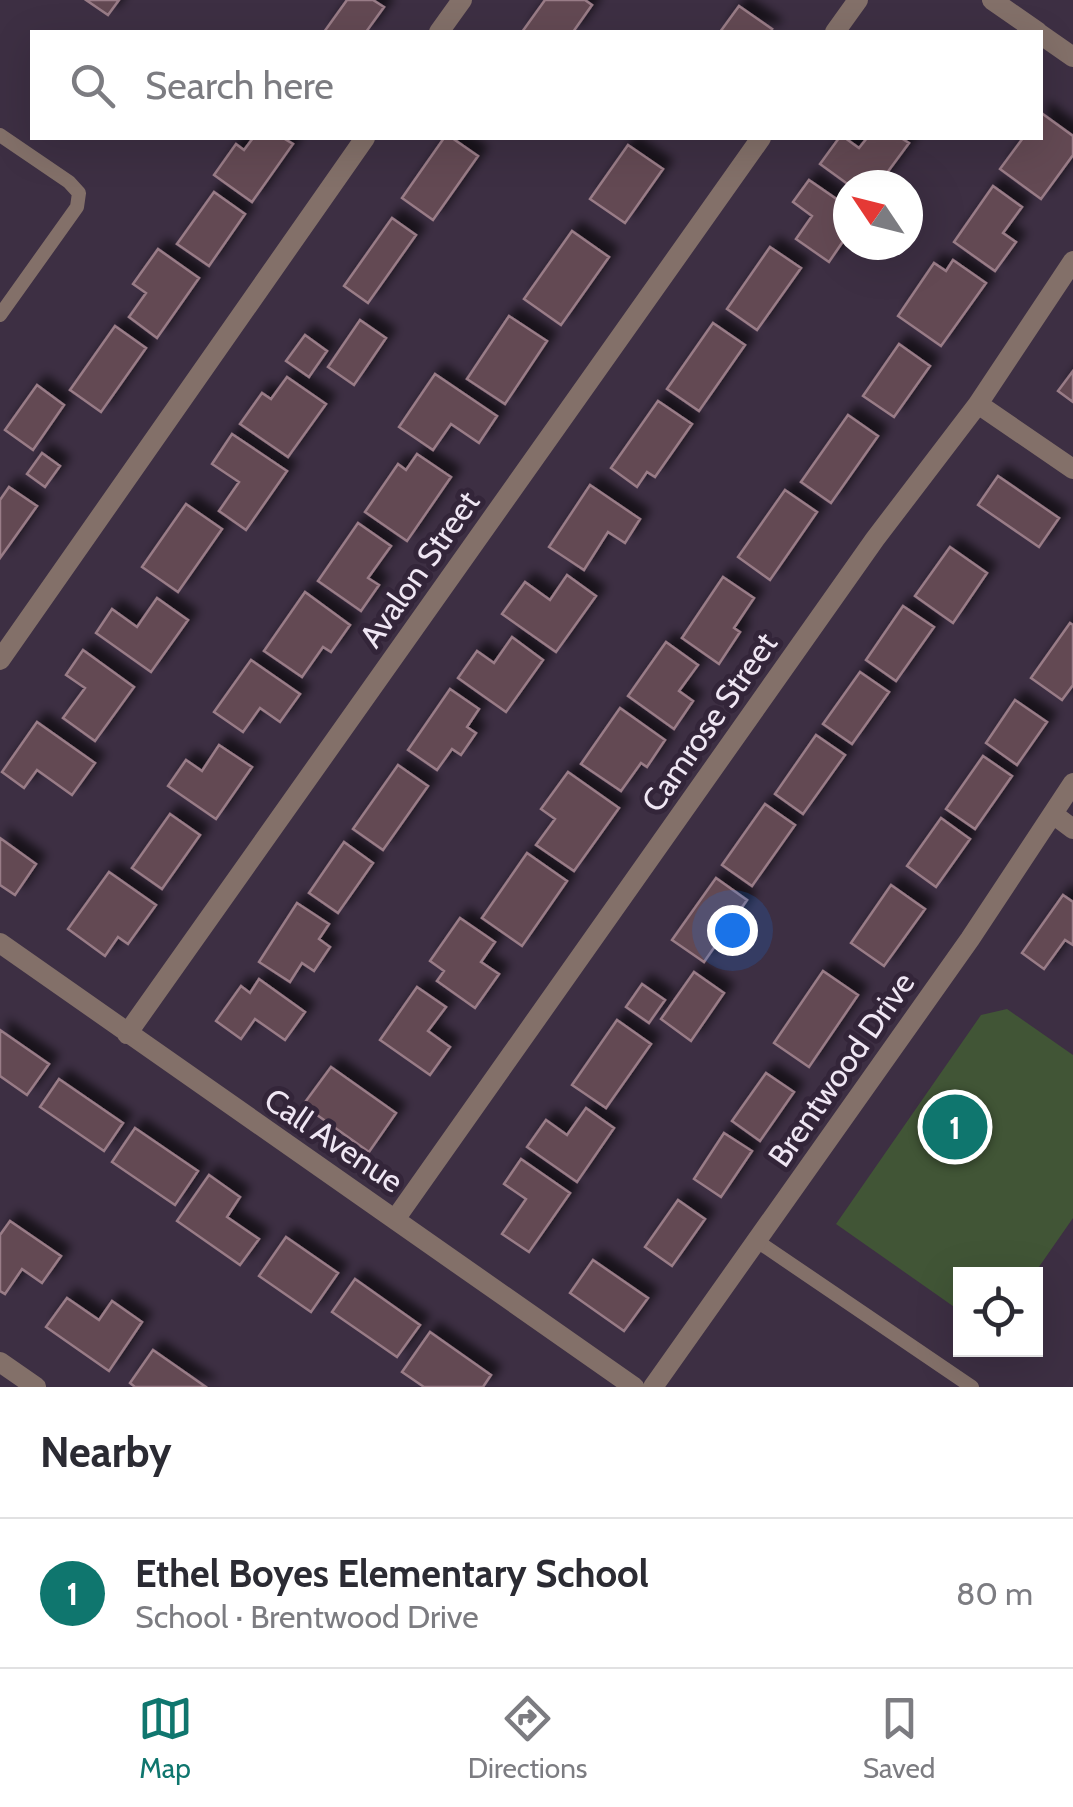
<!DOCTYPE html>
<html lang="en">
<head>
<meta charset="utf-8">
<style>
  :root { --surface:#fff; --page:#f2f2f3; --text:#2b2b33; --muted:#7c7c81; --line:#e1e1e2; --accent:#0f766e }
  body { margin:0; font-family:Cabin,sans-serif; background:var(--page); color:var(--text) }
  .controls { position:absolute; right:30px; bottom:30px; display:grid; overflow:hidden; border-radius:0px; box-shadow:0 10px 40px #0002 }
  .controls button { width:90px; height:90px; display:grid; place-items:center; padding:0; border:0; border-bottom:2px solid var(--line); background:var(--surface); color:var(--text); font:50px sans-serif }
  .compass { position:absolute; left:833px; top:170px; width:90px; height:90px; border-radius:50%; background:var(--surface); box-shadow:0 10px 40px #0002; rotate:305deg }
  .you { position:absolute; left:732px; top:930px; width:35px; height:35px; margin:-25px; border:8px solid #fff; border-radius:50%; background:#1a73e8; box-shadow:0 0 0 15px #1a73e833 }
  .badge { display:grid; place-items:center; width:65px; height:65px; border-radius:50%; background:var(--accent); color:#fff; font-size:32px; font-weight:700 }
  .pin { position:absolute; translate:-50% -50%; border:5px solid #fff; box-shadow:0 2px 10px #0006 }
  .list { margin:0; padding:0; list-style:none }
  h2 { display:flex; justify-content:space-between; align-items:center; height:130px; margin:0; padding:0 40px; font-size:42px }
  h2 small { font-size:32px; font-weight:400; color:var(--muted) }
  .list li { display:grid; grid-template-columns:65px 1fr auto; gap:30px; align-items:center; box-sizing:border-box; height:150px; padding:0 40px; border-top:2px solid var(--line) }
  .list b { display:block; font-size:38px; white-space:nowrap }
  .list p { margin:0; font-size:32px; white-space:nowrap; color:var(--muted) }
  .list em { font-size:32px; font-style:normal; color:var(--muted) }
  .icon { flex:none; width:55px; height:55px; fill:none; stroke:currentColor; stroke-width:2; stroke-linecap:round; stroke-linejoin:round }
  .map { position:relative; flex:none; width:1073px; height:1387px; overflow:hidden }
  .search { position:absolute; background:var(--surface); box-shadow:0 10px 40px #0002; left:30px; right:30px; top:30px; height:110px; display:flex; align-items:center; gap:25px; box-sizing:border-box; padding:0 35px; border-radius:0px; color:var(--muted); font-size:38px }
  .sheet { height:280px; background:var(--surface) }
  nav { display:flex; justify-content:space-around; align-items:center; box-sizing:border-box; height:140px; border-top:2px solid var(--line); background:var(--surface); font-size:28px; color:var(--muted) }
  nav a { display:grid; justify-items:center; gap:5px }
  nav .on { color:var(--accent) }
  .map>svg:first-child { display:block }
</style>
</head>
<body>
<div class="map">
<svg width="1073" height="1387" viewBox="0 0 1073 1387">
  <defs>
    <filter id="shadow"><feDropShadow dx="9" dy="-9" stdDeviation="5" flood-color="#0009"/></filter>
  </defs>
  <rect width="100%" height="100%" fill="#3d2f43"/>
  <!-- green -->
  <path fill="#415536" d="M 1007,1009 L 1073,1055 L 1073,1218 L 1034,1274 L 960,1274 L 960,1311 L 836,1224 L 981,1015 Z"/>
  <!-- building -->
  <path fill="#634953" stroke="#997c87" stroke-width="2.5" filter="url(#shadow)" d="M 86,0 L 119,0 L 108,15 Z
    M 347,0 L 373,0 L 384,7 L 366,32 L 324,32 Z
    M 545,0 L 585,0 L 592,5 L 573,32 L 522,32 Z
    M 739,6 L 772,29 L 769,32 L 720,32 Z
    M 1040,112 L 1073,136 L 1073,155 L 1041,199 L 1000,169 L 1023,138 L 1040,138 Z
    M 253,138 L 283,138 L 293,144 L 252,202 L 214,175 L 236,144 L 244,150 Z
    M 444,138 L 452,138 L 478,156 L 433,220 L 402,198 Z
    M 839,138 L 845,138 L 859,148 L 867,138 L 901,138 L 909,143 L 878,185 L 849,185 L 820,164 Z
    M 628,145 L 663,169 L 625,223 L 590,199 Z
    M 809,180 L 848,207 L 848,234 L 829,262 L 796,239 L 812,216 L 793,202 Z
    M 993,186 L 1022,207 L 1003,233 L 1016,242 L 995,271 L 954,242 Z
    M 214,192 L 245,214 L 209,266 L 177,244 Z
    M 392,218 L 416,235 L 368,303 L 344,286 Z
    M 572,231 L 609,257 L 561,325 L 524,299 Z
    M 770,247 L 801,268 L 757,330 L 727,309 Z
    M 158,249 L 199,278 L 157,338 L 129,317 L 146,293 L 133,284 Z
    M 953,260 L 986,283 L 941,346 L 898,316 L 934,263 L 946,271 Z
    M 509,316 L 547,341 L 505,404 L 467,379 Z
    M 360,320 L 386,338 L 354,385 L 328,367 Z
    M 713,323 L 745,345 L 699,411 L 667,389 Z
    M 115,326 L 146,348 L 101,412 L 70,390 Z
    M 305,335 L 327,351 L 309,377 L 286,361 Z
    M 899,344 L 930,366 L 894,417 L 863,396 Z
    M 1073,371 L 1073,402 L 1058,391 Z
    M 435,374 L 497,416 L 479,443 L 451,424 L 433,450 L 399,427 Z
    M 287,377 L 326,404 L 288,457 L 240,424 L 262,393 L 271,399 Z
    M 37,385 L 64,405 L 33,450 L 5,430 Z
    M 658,401 L 692,424 L 655,477 L 647,472 L 637,487 L 611,468 Z
    M 848,415 L 878,436 L 831,503 L 801,482 Z
    M 232,434 L 287,471 L 246,530 L 219,511 L 239,482 L 212,464 Z
    M 42,453 L 60,466 L 45,487 L 27,474 Z
    M 417,454 L 451,477 L 407,541 L 365,512 L 398,464 L 406,470 Z
    M 998,476 L 1059,518 L 1039,547 L 978,505 Z
    M 590,485 L 640,519 L 625,543 L 608,532 L 584,570 L 549,547 Z
    M 9,487 L 37,506 L 0,558 L 0,500 Z
    M 785,490 L 817,512 L 770,580 L 738,557 Z
    M 186,504 L 222,529 L 178,592 L 142,567 Z
    M 358,523 L 391,546 L 368,578 L 379,585 L 361,611 L 318,581 Z
    M 950,547 L 987,573 L 953,623 L 915,596 Z
    M 567,575 L 596,596 L 556,652 L 502,614 L 525,582 L 550,600 Z
    M 723,577 L 754,598 L 734,628 L 740,632 L 719,664 L 682,638 Z
    M 305,592 L 350,625 L 331,652 L 323,647 L 302,677 L 264,651 Z
    M 157,598 L 188,620 L 151,672 L 96,633 L 112,609 L 137,627 Z
    M 903,606 L 934,627 L 896,681 L 866,660 Z
    M 1070,623 L 1073,625 L 1073,685 L 1062,700 L 1031,678 Z
    M 512,637 L 543,660 L 506,712 L 458,678 L 477,651 L 494,663 Z
    M 666,642 L 698,665 L 679,691 L 693,701 L 674,729 L 628,696 Z
    M 83,650 L 134,687 L 95,741 L 63,718 L 85,688 L 66,675 Z
    M 251,660 L 300,694 L 280,722 L 260,708 L 243,732 L 214,712 Z
    M 860,672 L 889,692 L 852,744 L 823,724 Z
    M 450,689 L 479,709 L 467,727 L 476,733 L 461,755 L 452,749 L 437,770 L 408,750 Z
    M 1015,700 L 1047,722 L 1017,765 L 986,743 Z
    M 620,708 L 665,740 L 647,767 L 641,763 L 621,791 L 581,764 Z
    M 37,722 L 95,763 L 72,795 L 37,770 L 24,788 L 2,772 Z
    M 816,735 L 845,755 L 803,814 L 775,794 Z
    M 219,745 L 252,767 L 216,819 L 168,786 L 186,760 L 202,771 Z
    M 983,756 L 1012,776 L 975,829 L 946,809 Z
    M 398,765 L 428,786 L 383,850 L 353,829 Z
    M 568,772 L 619,808 L 574,871 L 536,845 L 555,819 L 541,809 Z
    M 765,804 L 795,825 L 752,886 L 722,865 Z
    M 170,814 L 200,835 L 162,889 L 132,868 Z
    M 941,818 L 970,839 L 936,887 L 907,866 Z
    M 0,838 L 36,864 L 15,895 L 0,885 Z
    M 344,842 L 373,863 L 338,913 L 309,893 Z
    M 527,853 L 567,881 L 522,946 L 482,918 Z
    M 109,872 L 156,905 L 128,944 L 118,937 L 105,956 L 68,929 Z
    M 716,878 L 747,900 L 704,962 L 672,940 Z
    M 891,885 L 925,909 L 884,966 L 851,943 Z
    M 1063,895 L 1073,902 L 1073,945 L 1065,940 L 1044,969 L 1022,953 Z
    M 297,903 L 329,924 L 319,939 L 330,947 L 314,971 L 302,963 L 290,982 L 259,962 Z
    M 460,918 L 495,942 L 481,962 L 499,974 L 475,1008 L 437,981 L 444,971 L 430,961 Z
    M 823,971 L 858,995 L 809,1067 L 774,1043 Z
    M 694,972 L 724,993 L 691,1041 L 661,1019 Z
    M 259,979 L 305,1012 L 285,1040 L 255,1019 L 241,1039 L 216,1021 L 241,986 L 250,993 Z
    M 642,984 L 665,1000 L 649,1023 L 626,1007 Z
    M 417,987 L 446,1007 L 428,1031 L 450,1047 L 430,1075 L 380,1040 Z
    M 617,1020 L 651,1044 L 606,1108 L 572,1085 Z
    M 0,1030 L 49,1064 L 27,1095 L 0,1076 Z
    M 331,1067 L 396,1113 L 369,1152 L 303,1105 Z
    M 766,1073 L 794,1092 L 760,1141 L 732,1121 Z
    M 59,1079 L 123,1123 L 104,1151 L 40,1107 Z
    M 586,1108 L 614,1128 L 577,1182 L 527,1147 L 546,1120 L 567,1135 Z
    M 135,1128 L 198,1171 L 175,1205 L 112,1162 Z
    M 724,1133 L 752,1151 L 721,1197 L 694,1179 Z
    M 521,1159 L 570,1193 L 529,1252 L 502,1234 L 526,1199 L 504,1184 Z
    M 209,1175 L 240,1197 L 227,1217 L 259,1239 L 240,1265 L 177,1221 Z
    M 678,1200 L 705,1219 L 672,1266 L 645,1247 Z
    M 10,1221 L 61,1256 L 42,1283 L 22,1269 L 5,1294 L 0,1291 L 0,1235 Z
    M 286,1237 L 338,1273 L 311,1312 L 259,1276 Z
    M 593,1260 L 648,1298 L 624,1331 L 570,1293 Z
    M 355,1279 L 420,1325 L 397,1357 L 332,1312 Z
    M 67,1298 L 99,1320 L 112,1301 L 142,1322 L 109,1371 L 46,1327 Z
    M 430,1332 L 491,1375 L 483,1387 L 424,1387 L 402,1372 Z
    M 153,1350 L 206,1387 L 135,1387 L 130,1383 Z"/>
  <g fill="none" stroke-linecap="round" stroke-linejoin="round">
    <!-- lane -->
    <path stroke="#837069" stroke-width="14" d="M 0,135 L 69,182 L 79,193 L 77,207 L 0,315
      M 757,1241 L 972,1387"/>
    <!-- street -->
    <path stroke="#837069" stroke-width="20" d="M 992,0 L 1038,32
      M 439,32 L 462,0
      M 835,32 L 858,0
      M 1040,34 L 1073,57
      M 978,404 L 1073,469
      M 0,660 L 365,138
      M 1053,814 L 1073,829
      M 0,943 L 634,1387
      M 127,1034 L 761,138
      M 396,1218 L 875,539 L 978,404 L 1073,261
      M 0,1362 L 36,1387
      M 653,1387 L 970,939 L 1073,783"/>
  </g>
  <g text-anchor="middle" dominant-baseline="central" stroke-width="10" stroke-linejoin="round" paint-order="stroke">
    <!-- street labels -->
    <g font-size="32" fill="#efe6f3" stroke="#332539">
      <text transform="translate(419 569) rotate(-55)">Avalon Street</text>
      <text transform="translate(709 722) rotate(-55)">Camrose Street</text>
      <text transform="translate(841 1069) rotate(-55)">Brentwood Drive</text>
      <text transform="translate(334 1140) rotate(34)">Call Avenue</text>
    </g>
  </g>
</svg>
<div class="controls">
<button><svg class="icon" aria-label="locate" viewBox="0 0 24 24"><circle cx="12" cy="12" r="6"/><path d="M12 2v4M12 18v4M2 12h4M18 12h4"/></svg></button>
</div>
<svg class="compass" viewBox="-18 -18 36 36"><path d="M0-13l5 13h-10z" fill="#e53935"/><path d="M0 13l5-13h-10z" fill="#7c7c81"/></svg>
<div class="you"></div>
<div class="pin badge" style="left:955px;top:1127px">1</div>
<div class="search"><svg class="icon" aria-label="search" viewBox="0 0 24 24"><circle cx="10" cy="10" r="6"/><path d="M15 15l6 6"/></svg>Search here</div>
</div>
<section class="sheet">
<h2>Nearby<small></small></h2>
<ul class="list">
<li><span class="badge">1</span><div><b>Ethel Boyes Elementary School</b><p>School · Brentwood Drive</p></div><em>80 m</em></li>
</ul>
</section>
<nav>
<a class="on"><svg class="icon" aria-label="map" viewBox="0 0 24 24"><path d="M3 6l6-2 6 2 6-2v14l-6 2-6-2-6 2zM9 4v14M15 6v14"/></svg>Map</a>
<a><svg class="icon" aria-label="directions" viewBox="0 0 24 24"><path d="M12 3l9 9-9 9-9-9zM9 14v-3h6M13 9l2 2-2 2"/></svg>Directions</a>
<a><svg class="icon" aria-label="saved" viewBox="0 0 24 24"><path d="M7 4h10v16l-5-4-5 4z"/></svg>Saved</a>
</nav>
</body>
</html>
